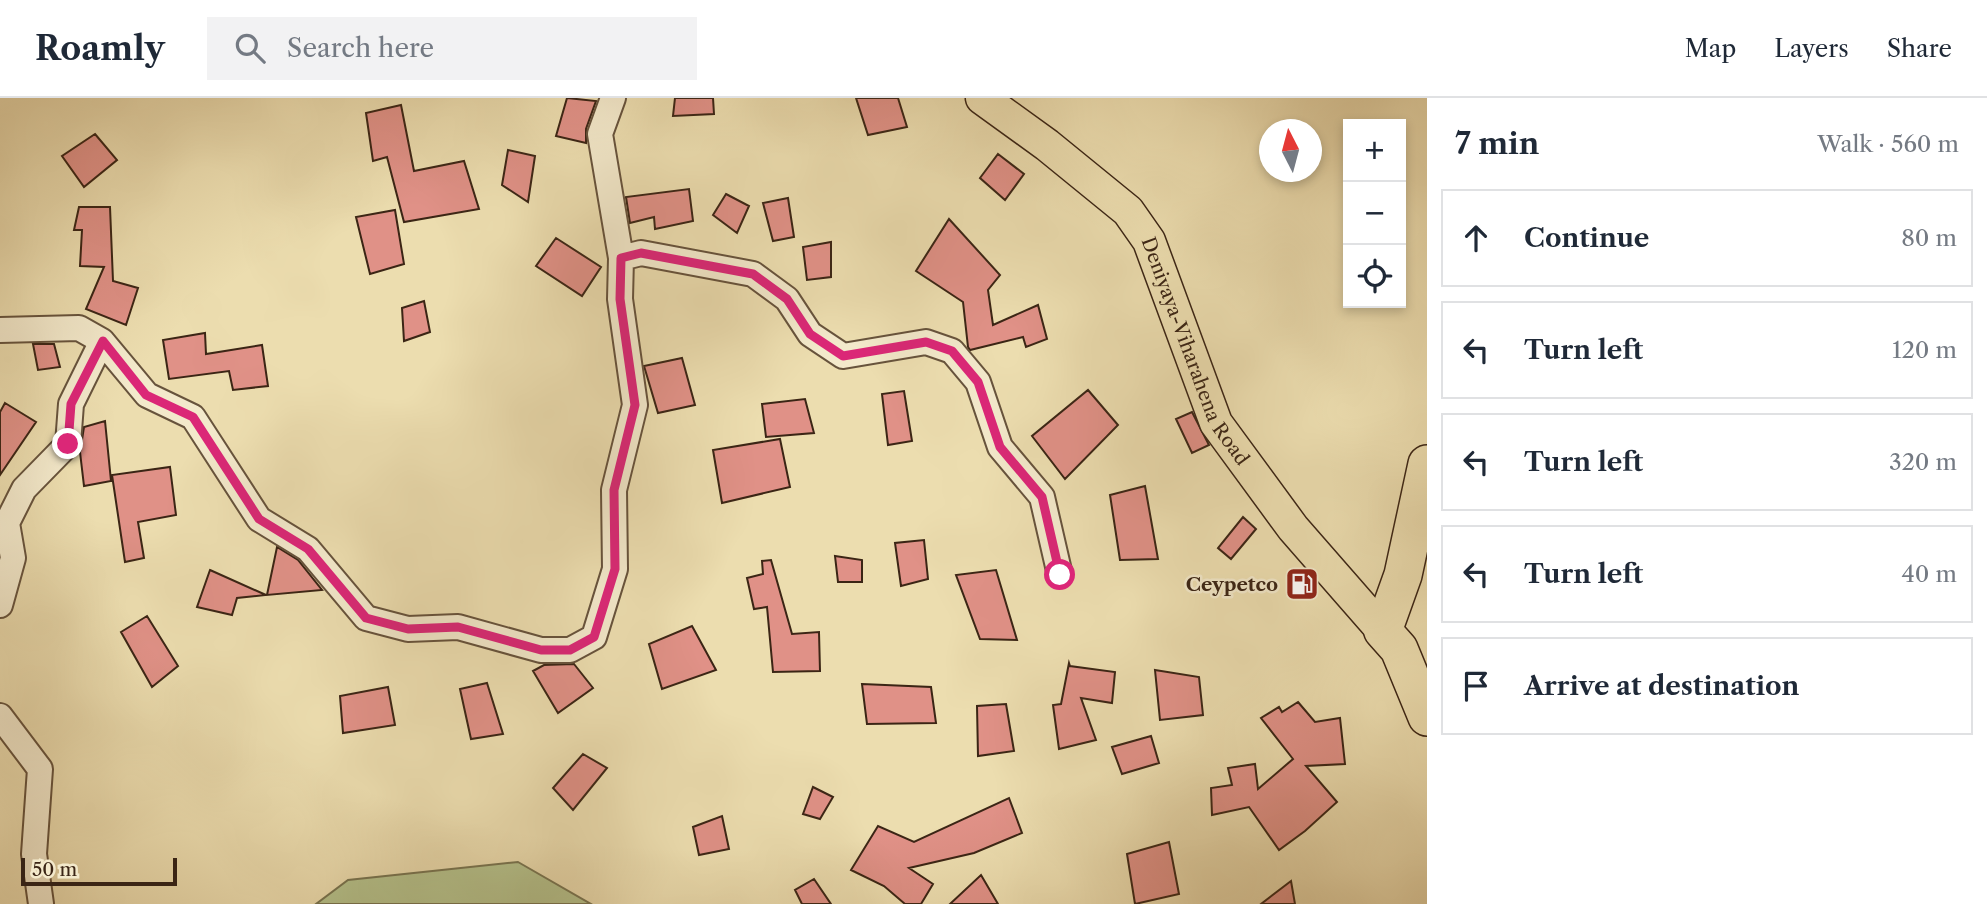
<!DOCTYPE html>
<html lang="en">
<head>
<meta charset="utf-8">
<style>
  :root { --surface:#fff; --page:#f2f2f3; --text:#1f2937; --muted:#747a83; --line:#e0e1e3 }
  body { margin:0; font-family:"Libre Caslon Text",serif; background:var(--page); color:var(--text) }
  .controls { position:absolute; right:21px; top:21px; display:grid; overflow:hidden; border-radius:0px; box-shadow:0 4px 10px #0003 }
  .controls button { width:63px; height:63px; display:grid; place-items:center; padding:0; border:0; border-bottom:2px solid var(--line); background:var(--surface); color:var(--text); font:35px sans-serif }
  .compass { position:absolute; left:1259px; top:21px; width:63px; height:63px; border-radius:50%; background:var(--surface); box-shadow:0 4px 10px #0003; rotate:354deg }
  .scale { position:absolute; left:21px; bottom:18px; width:156px; box-sizing:border-box; padding-left:7px; border:4px solid #3b2515; border-top:0; font-size:19px; line-height:24px; white-space:nowrap; color:#3b2515; -webkit-text-stroke:5px #f3e9cb; paint-order:stroke }
  .stop { position:absolute; width:21px; height:21px; margin:-16px; border:5px solid #db2777; border-radius:50%; background:#fff }
  .stop.end { background:#db2777; border-color:#fff; box-shadow:0 2px 7px #0008 }
  .list { margin:0; padding:0; list-style:none }
  h2 { display:flex; justify-content:space-between; align-items:center; height:91px; margin:0; padding:0 28px; font-size:30px }
  h2 small { font-size:23px; font-weight:400; color:var(--muted) }
  .list li { display:grid; grid-template-columns:46px 1fr auto; gap:21px; align-items:center; box-sizing:border-box; height:98px; margin:0 14px 14px; padding:0 14px; border:2px solid var(--line); border-radius:0px }
  .list b { display:block; font-size:26px; white-space:nowrap }
  .list em { font-size:23px; font-style:normal; color:var(--muted) }
  .icon { flex:none; width:38px; height:38px; fill:none; stroke:currentColor; stroke-width:2; stroke-linecap:round; stroke-linejoin:round }
  .map { position:relative; flex:none; width:1427px; height:806px; overflow:hidden }
  header { display:flex; align-items:center; gap:42px; box-sizing:border-box; height:98px; padding:0 35px; background:var(--surface); border-bottom:2px solid var(--line) }
  header strong { font-size:33px }
  nav { display:flex; gap:38px; margin-inline-start:auto; font-size:24px }
  .search { width:490px; height:63px; background:var(--page); display:flex; align-items:center; gap:18px; box-sizing:border-box; padding:0 24px; border-radius:0px; color:var(--muted); font-size:26px }
  main { display:flex }
  aside { flex:1; background:var(--surface) }
  .map>svg:first-child { display:block }
</style>
</head>
<body>
<header>
<strong>Roamly</strong>
<div class="search"><svg class="icon" aria-label="search" viewBox="0 0 24 24"><circle cx="10" cy="10" r="6"/><path d="M15 15l6 6"/></svg>Search here</div>
<nav><a>Map</a><a>Layers</a><a>Share</a></nav>
</header>
<main>
<div class="map">
<svg width="1427" height="806" viewBox="0 0 1427 806">
  <rect width="100%" height="100%" fill="#ecddaf"/>
  <filter id="stains"><feTurbulence type="fractalNoise" baseFrequency=".00286" numOctaves="4"/><feColorMatrix values="0 0 0 0 .2 0 0 0 0 .09 0 0 0 0 .02 0 0 0 .5 -.17"/></filter>
  <radialGradient id="worn" r=".72"><stop offset=".6" stop-color="#630" stop-opacity="0"/><stop offset="1" stop-color="#630" stop-opacity=".3"/></radialGradient>
  <!-- green -->
  <path fill="#b5c28c" stroke="#787450" stroke-width="2" d="M 518,764 L 591,806 L 316,806 L 348,782 Z"/>
  <!-- building -->
  <path fill="#e09187" stroke="#3b2515" stroke-width="2" d="M 567,0 L 596,3 L 586,31 L 586,45 L 556,38 Z
    M 675,0 L 713,0 L 714,16 L 673,18 Z
    M 856,0 L 898,0 L 907,29 L 868,37 Z
    M 401,7 L 414,73 L 464,63 L 479,111 L 404,124 L 387,59 L 373,63 L 366,15 Z
    M 95,36 L 117,62 L 84,89 L 62,58 Z
    M 508,52 L 535,58 L 528,104 L 502,87 Z
    M 998,56 L 1024,76 L 1005,102 L 980,80 Z
    M 689,91 L 693,123 L 655,131 L 654,119 L 630,125 L 626,99 Z
    M 726,96 L 749,108 L 737,135 L 713,117 Z
    M 788,100 L 794,139 L 773,143 L 763,105 Z
    M 79,109 L 110,109 L 113,183 L 138,190 L 126,227 L 86,211 L 104,169 L 80,168 L 82,132 L 74,132 Z
    M 395,112 L 404,166 L 370,176 L 356,119 Z
    M 949,121 L 1000,177 L 988,192 L 993,227 L 1038,207 L 1047,241 L 1026,249 L 1023,239 L 970,252 L 968,249 L 963,204 L 916,173 Z
    M 556,140 L 601,169 L 582,198 L 536,168 Z
    M 831,144 L 831,179 L 807,182 L 803,149 Z
    M 424,203 L 430,234 L 404,243 L 402,210 Z
    M 205,235 L 206,256 L 262,247 L 268,288 L 233,292 L 229,273 L 169,281 L 163,242 Z
    M 33,246 L 54,246 L 60,269 L 38,272 Z
    M 682,260 L 695,307 L 658,315 L 644,268 Z
    M 1088,292 L 1118,327 L 1065,381 L 1032,338 Z
    M 904,293 L 912,343 L 888,347 L 882,296 Z
    M 805,301 L 814,335 L 766,339 L 762,306 Z
    M 5,305 L 36,324 L 0,377 L 0,314 Z
    M 1192,314 L 1209,347 L 1192,355 L 1176,321 Z
    M 105,323 L 111,383 L 84,388 L 80,354 L 84,329 Z
    M 780,341 L 790,389 L 722,405 L 713,352 Z
    M 170,369 L 176,417 L 138,424 L 144,460 L 125,464 L 112,377 Z
    M 1145,388 L 1158,461 L 1120,462 L 1110,397 Z
    M 1243,419 L 1256,431 L 1231,461 L 1218,450 Z
    M 924,442 L 928,481 L 901,488 L 895,445 Z
    M 277,449 L 298,462 L 322,492 L 267,497 Z
    M 835,458 L 862,462 L 862,484 L 838,484 Z
    M 771,462 L 792,536 L 819,534 L 820,573 L 773,574 L 767,509 L 754,511 L 747,480 L 763,476 L 762,463 Z
    M 210,472 L 266,497 L 237,500 L 232,517 L 197,509 Z
    M 996,472 L 1017,542 L 980,541 L 956,477 Z
    M 147,518 L 178,568 L 152,589 L 121,534 Z
    M 692,528 L 716,572 L 662,591 L 649,546 Z
    M 1069,565 L 1070,568 L 1115,574 L 1112,605 L 1081,600 L 1096,642 L 1059,651 L 1053,607 L 1061,606 Z
    M 574,566 L 593,590 L 558,615 L 533,573 L 544,567 Z
    M 1155,572 L 1199,579 L 1203,617 L 1160,622 Z
    M 487,585 L 503,636 L 471,641 L 460,591 Z
    M 862,586 L 931,589 L 936,625 L 867,626 Z
    M 388,589 L 395,627 L 343,635 L 340,598 Z
    M 1298,604 L 1315,624 L 1340,620 L 1345,666 L 1306,668 L 1337,704 L 1305,733 L 1279,752 L 1249,709 L 1212,717 L 1211,690 L 1232,687 L 1228,670 L 1255,666 L 1258,691 L 1293,661 L 1261,620 L 1279,609 L 1282,614 Z
    M 1006,606 L 1014,653 L 978,658 L 977,608 Z
    M 1151,638 L 1159,665 L 1122,676 L 1112,649 Z
    M 583,656 L 607,670 L 573,712 L 553,690 Z
    M 813,689 L 833,699 L 820,721 L 803,716 Z
    M 1009,700 L 1022,735 L 974,755 L 909,770 L 933,786 L 921,806 L 905,806 L 884,788 L 851,772 L 878,728 L 914,744 Z
    M 722,718 L 729,751 L 699,757 L 693,729 Z
    M 1169,744 L 1179,796 L 1135,806 L 1127,756 Z
    M 981,777 L 998,806 L 950,806 Z
    M 814,781 L 831,806 L 802,806 L 795,792 Z
    M 1291,783 L 1295,806 L 1261,806 Z"/>
  <g fill="none" stroke-linecap="round" stroke-linejoin="round">
    <defs>
      <path id="minor" d="M 621,160 L 641,155 L 753,176 L 787,201 L 810,236 L 843,258 L 926,244 L 952,253 L 978,284 L 1000,349 L 1042,399 L 1060,477
        M 0,232 L 79,230 L 102,243 L 147,297 L 193,319 L 259,421 L 308,451 L 366,520 L 408,531 L 458,529 L 541,552 L 570,552 L 594,539 L 615,471 L 614,392 L 635,307 L 620,201 L 621,160 L 600,36 L 613,0
        M 0,507 L 13,460 L 7,425 L 24,391 L 68,346 L 71,306 L 102,243
        M 0,618 L 40,671 L 34,756 L 41,806"/>
      <g id="major">
        <path id="s1" d="M 982,0 L 1047,47 L 1128,113 L 1149,143 L 1216,325 L 1293,430 L 1383,533"/>
      </g>
      <path id="highway" d="M 1427,366 L 1403,477 L 1383,533 L 1399,551 L 1427,619"/>
    </defs>
    <!-- minor casing -->
    <use href="#minor" stroke="#67533c" stroke-width="28"/>
    <!-- major casing -->
    <use href="#major" stroke="#3b2515" stroke-width="35"/>
    <!-- highway casing -->
    <use href="#highway" stroke="#3b2515" stroke-width="40"/>
    <!-- minor -->
    <use href="#minor" stroke="#f3e9cb" stroke-width="24"/>
    <!-- major -->
    <use href="#major" stroke="#ecddaf" stroke-width="32"/>
    <!-- highway -->
    <use href="#highway" stroke="#ecddaf" stroke-width="37"/>
  </g>
  <g fill="none" stroke-linecap="round" stroke-linejoin="round">
    <!-- route -->
    <path stroke="#db2777" stroke-width="9" d="M 68,346 L 71,306 L 103,243 L 146,297 L 193,319 L 259,421 L 308,451 L 366,520 L 408,531 L 458,529 L 541,552 L 570,552 L 594,539 L 615,471 L 614,392 L 635,307 L 620,201 L 621,160 L 641,155 L 753,176 L 787,201 L 810,236 L 843,258 L 926,244 L 952,253 L 978,284 L 1000,349 L 1042,399 L 1060,477"/>
  </g>
  <!-- icons -->
  <defs>
    <symbol id="fuel-square" viewBox="-11 -11 22 22"><rect x="-9" y="-9" width="18" height="18" rx="4" fill="#8f2418" stroke="#f3e9cb"/><path d="M-5.5-6h7V0h2V4h1.3V-2.5L3-4.5l.8-.8L6-3V5H2.5V1h-1V6h-7ZM-4.2-4.7v3.2H.2V-4.7Z" fill="#fff"/></symbol>
  </defs>
  <g fill-rule="evenodd">
    <use href="#fuel-square" x="1283" y="467" width="38" height="38"/>
  </g>
  <g text-anchor="middle" dominant-baseline="central" stroke-width="5" stroke-linejoin="round" paint-order="stroke">
    <!-- street labels -->
    <g font-size="19" fill="#3b2515" stroke="#f3e9cb">
      <text stroke="none"><textPath href="#s1" startOffset="341">Deniyaya-Viharahena Road</textPath></text>
    </g>
    <!-- poi labels -->
    <g font-size="19" font-weight="bold" fill="#3b2515" stroke="#f3e9cb" text-anchor="end">
      <text x="1278" y="486">Ceypetco</text>
    </g>
  </g>
  <rect width="100%" height="100%" filter="url(#stains)"/>
  <rect width="100%" height="100%" fill="url(#worn)"/>
</svg>
<div class="controls">
<button>+</button>
<button>−</button>
<button><svg class="icon" aria-label="locate" viewBox="0 0 24 24"><circle cx="12" cy="12" r="6"/><path d="M12 2v4M12 18v4M2 12h4M18 12h4"/></svg></button>
</div>
<svg class="compass" viewBox="-18 -18 36 36"><path d="M0-13l5 13h-10z" fill="#e53935"/><path d="M0 13l5-13h-10z" fill="#747a83"/></svg>
<div class="scale">50 m</div>
<div class="stop" style="left:1060px;top:477px"></div>
<div class="stop end" style="left:68px;top:346px"></div>
</div>
<aside>
<h2>7 min<small>Walk · 560 m</small></h2>
<ul class="list">
<li><svg class="icon" aria-label="ahead" viewBox="0 0 24 24"><path d="M12 20V5M6 11l6-6 6 6"/></svg><div><b>Continue</b></div><em>80 m</em></li>
<li><svg class="icon" aria-label="left" viewBox="0 0 24 24"><path d="M17 20v-9H6M10 6l-5 5 5 5"/></svg><div><b>Turn left</b></div><em>120 m</em></li>
<li><svg class="icon" aria-label="left" viewBox="0 0 24 24"><path d="M17 20v-9H6M10 6l-5 5 5 5"/></svg><div><b>Turn left</b></div><em>320 m</em></li>
<li><svg class="icon" aria-label="left" viewBox="0 0 24 24"><path d="M17 20v-9H6M10 6l-5 5 5 5"/></svg><div><b>Turn left</b></div><em>40 m</em></li>
<li><svg class="icon" aria-label="arrive" viewBox="0 0 24 24"><path d="M6 21V4h12l-3 4 3 4H6"/></svg><div><b>Arrive at destination</b></div></li>
</ul>
</aside>
</main>
</body>
</html>
